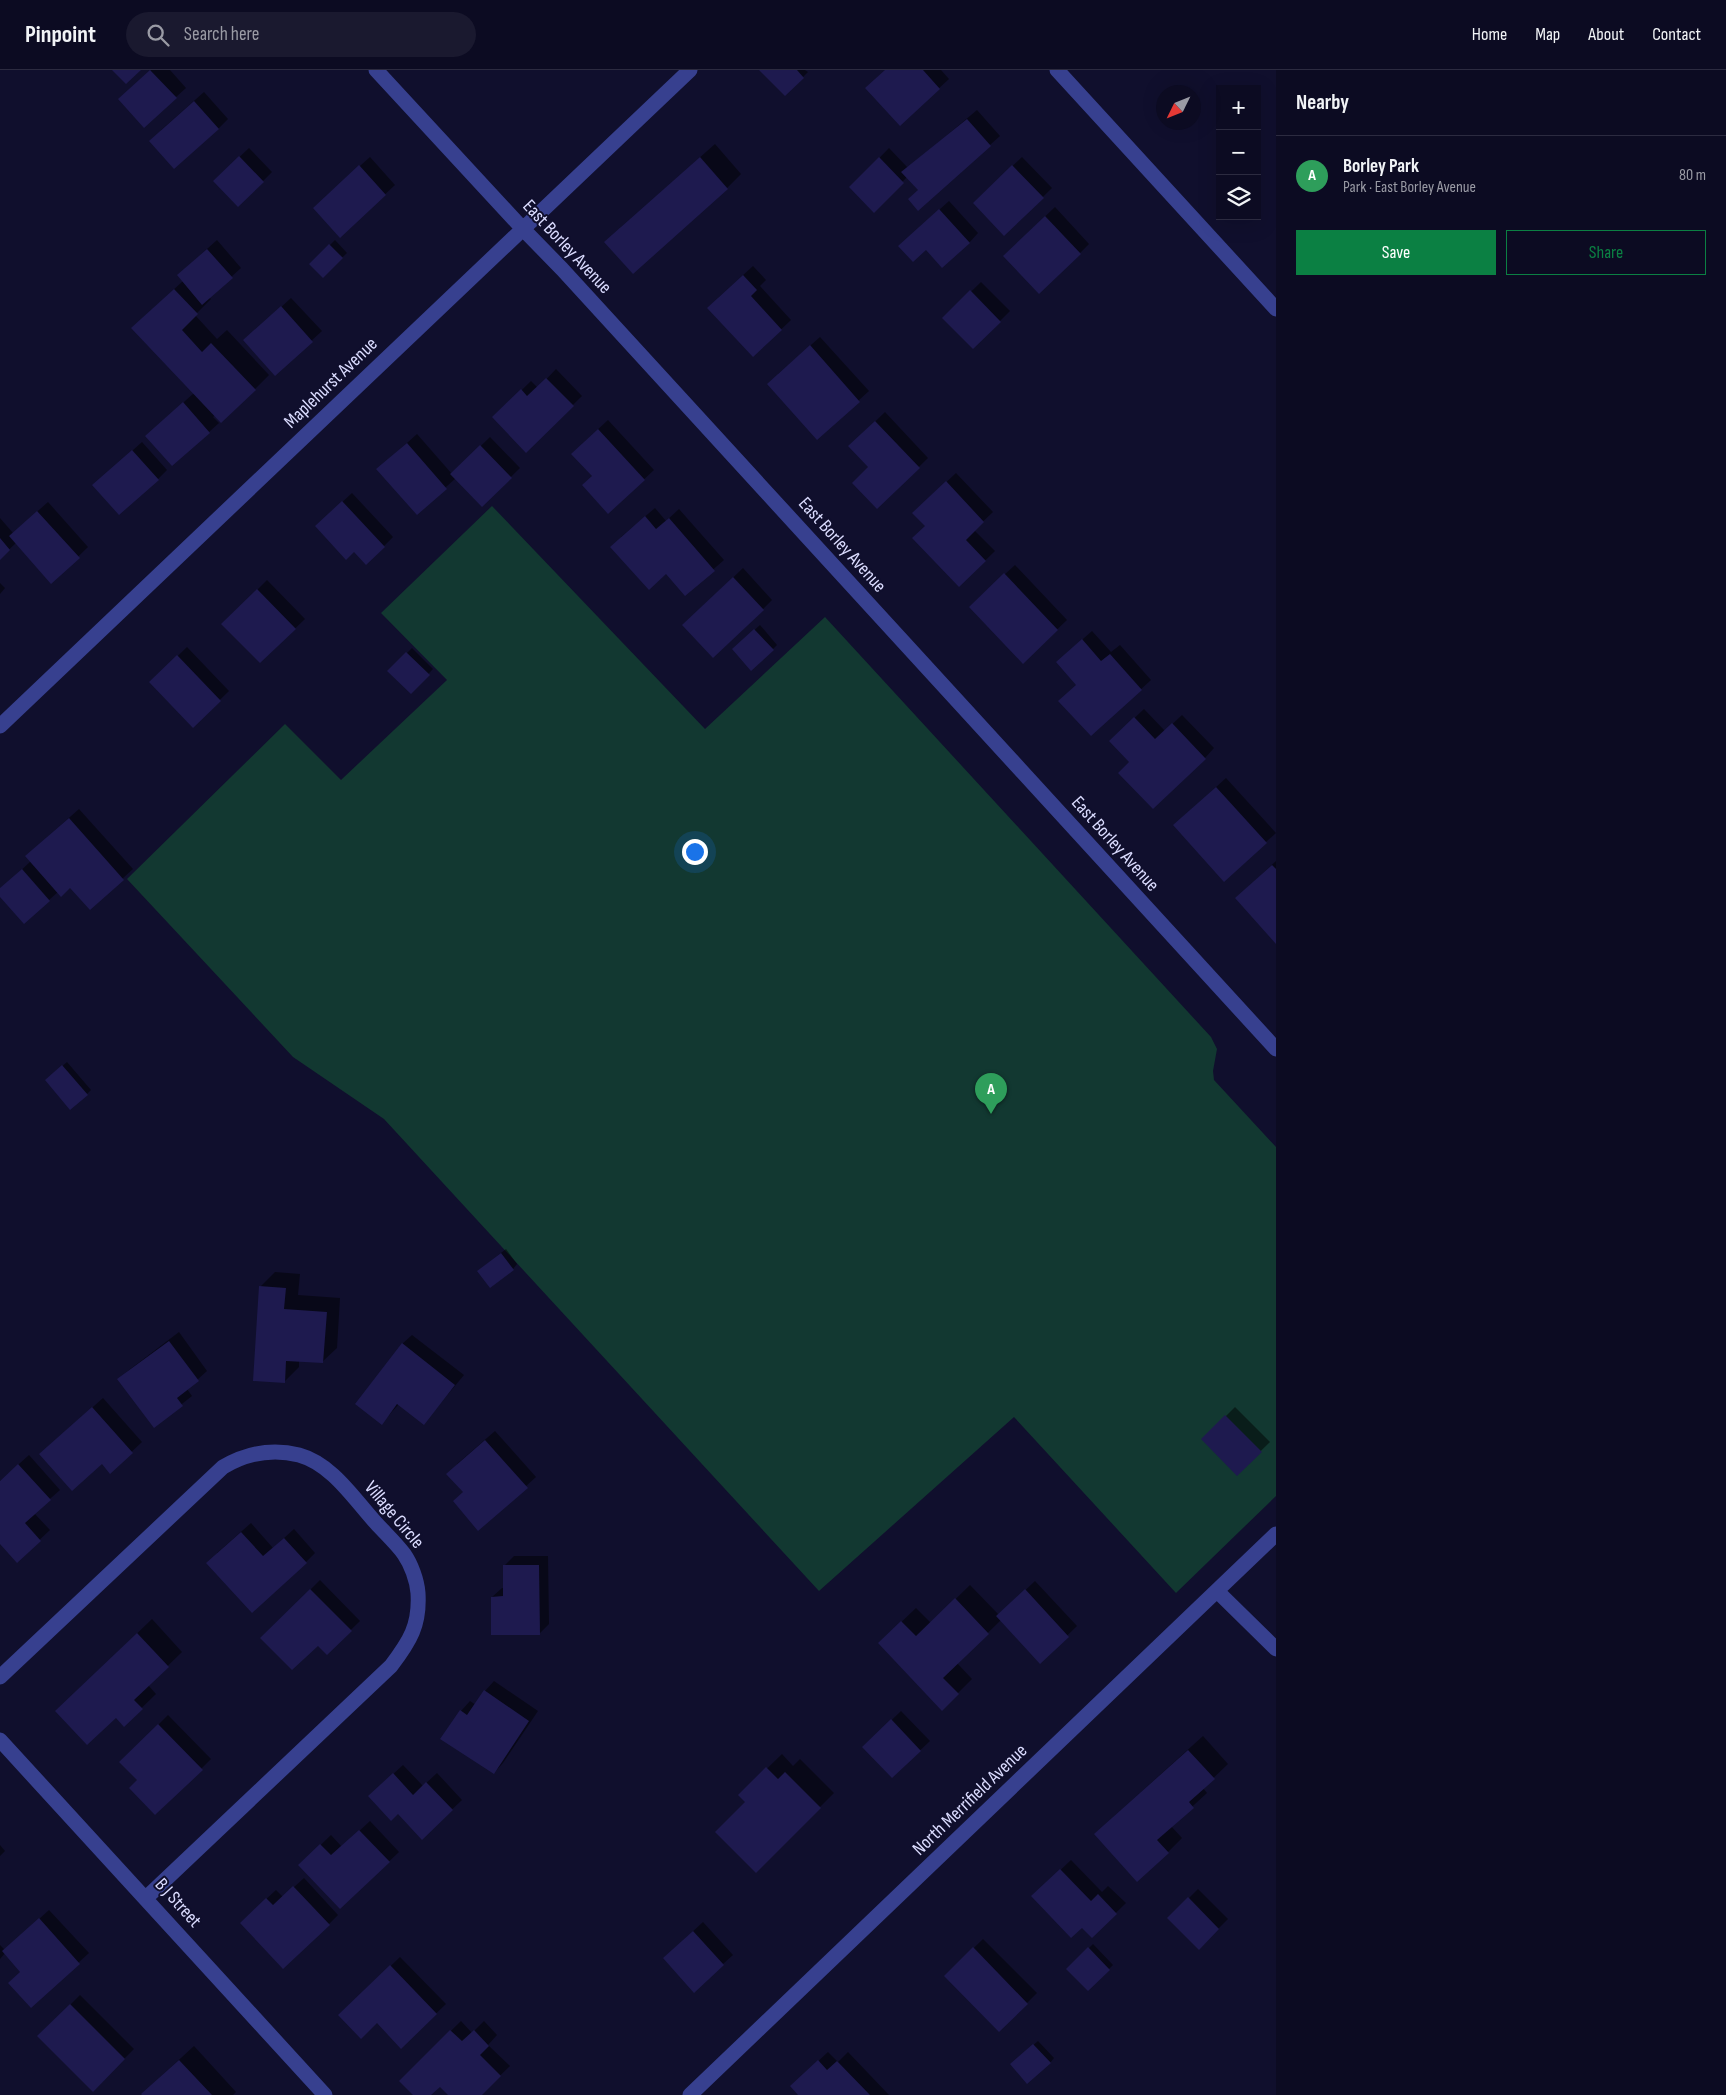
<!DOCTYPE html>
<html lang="en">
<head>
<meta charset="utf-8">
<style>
  :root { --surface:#0c0b22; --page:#1a192f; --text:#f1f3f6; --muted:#9a9ba5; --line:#2c2b40; --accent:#0b8043 }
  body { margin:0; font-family:"Sofia Sans Condensed",sans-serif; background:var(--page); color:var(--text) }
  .controls { position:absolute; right:15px; top:15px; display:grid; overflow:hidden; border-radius:0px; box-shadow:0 5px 20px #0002 }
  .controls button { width:45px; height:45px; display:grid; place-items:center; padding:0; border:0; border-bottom:1px solid var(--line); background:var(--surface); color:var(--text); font:25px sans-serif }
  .compass { position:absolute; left:1156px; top:15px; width:45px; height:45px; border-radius:50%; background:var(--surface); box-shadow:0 5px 20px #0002; rotate:227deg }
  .you { position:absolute; left:694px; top:781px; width:18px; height:18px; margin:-12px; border:4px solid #fff; border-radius:50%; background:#1a73e8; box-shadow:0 0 0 8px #1a73e833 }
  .badge { display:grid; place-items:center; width:32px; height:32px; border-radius:50%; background:var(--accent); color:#fff; font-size:16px; font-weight:700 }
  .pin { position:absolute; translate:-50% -41px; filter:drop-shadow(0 1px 2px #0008) }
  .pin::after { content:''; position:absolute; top:26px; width:18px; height:15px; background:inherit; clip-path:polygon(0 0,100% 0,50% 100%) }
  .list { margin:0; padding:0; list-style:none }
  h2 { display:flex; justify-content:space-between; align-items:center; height:65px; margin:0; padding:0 20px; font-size:21px }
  h2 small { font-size:16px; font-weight:400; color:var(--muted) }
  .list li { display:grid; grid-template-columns:32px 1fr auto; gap:15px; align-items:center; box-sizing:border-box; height:80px; padding:0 20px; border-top:1px solid var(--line) }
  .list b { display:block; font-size:19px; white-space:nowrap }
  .list p { margin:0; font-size:16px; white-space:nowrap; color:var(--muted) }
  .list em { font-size:16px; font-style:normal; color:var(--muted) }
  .actions { display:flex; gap:10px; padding:15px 20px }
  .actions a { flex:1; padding:11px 0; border:1px solid var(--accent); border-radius:0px; text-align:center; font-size:18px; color:var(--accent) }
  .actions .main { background:var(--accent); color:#fff }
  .icon { flex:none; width:28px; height:28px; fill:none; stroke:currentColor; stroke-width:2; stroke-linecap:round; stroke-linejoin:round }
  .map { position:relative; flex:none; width:1276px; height:2025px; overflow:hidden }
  header { display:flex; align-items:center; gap:30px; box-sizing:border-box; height:70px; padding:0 25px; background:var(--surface); border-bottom:1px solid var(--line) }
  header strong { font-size:24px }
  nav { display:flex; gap:28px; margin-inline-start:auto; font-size:18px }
  .search { width:350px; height:45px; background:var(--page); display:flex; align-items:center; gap:12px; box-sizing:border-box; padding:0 18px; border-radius:28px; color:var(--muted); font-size:19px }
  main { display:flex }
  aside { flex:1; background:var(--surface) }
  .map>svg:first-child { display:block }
</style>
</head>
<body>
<header>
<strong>Pinpoint</strong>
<div class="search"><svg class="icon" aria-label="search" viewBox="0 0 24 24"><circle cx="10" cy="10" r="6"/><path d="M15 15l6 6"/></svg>Search here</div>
<nav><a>Home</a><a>Map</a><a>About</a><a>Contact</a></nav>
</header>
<main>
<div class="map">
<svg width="1276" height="2025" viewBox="0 0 1276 2025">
  <rect width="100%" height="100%" fill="#100f2d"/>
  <!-- green -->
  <path fill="#123831" d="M 492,436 L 705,659 L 825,547 L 1211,967 L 1217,979 L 1213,1001 L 1214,1010 L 1276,1077 L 1276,1426 L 1176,1523 L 1014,1347 L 819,1521 L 384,1049 L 293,987 L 127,809 L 285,654 L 341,710 L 447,610 L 381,543 Z"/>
  <!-- shadow -->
  <path fill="#0007" d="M 151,0 L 170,0 L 186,18 L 144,56 L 129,20 Z
    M 760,0 L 805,0 L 808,2 L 785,25 Z
    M 886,0 L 941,0 L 949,9 L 900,54 Z
    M 204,22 L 228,49 L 218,59 L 160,61 Z
    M 977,40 L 1000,66 L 918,139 L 919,120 L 907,107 L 874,141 L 851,117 L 889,78 L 908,98 Z
    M 715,74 L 741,104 L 727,118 L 620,158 Z
    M 249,78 L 272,102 L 263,111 L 214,111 Z
    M 370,87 L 395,115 L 340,166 L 324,128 Z
    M 1022,87 L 1052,118 L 1004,165 L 984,123 Z
    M 949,131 L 978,163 L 969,173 L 926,179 L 910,166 Z
    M 1055,137 L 1089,174 L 1080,183 L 1014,176 Z
    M 217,170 L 241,198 L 209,227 L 211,229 L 195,245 L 217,269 L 227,260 L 269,305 L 255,319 L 213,347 L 219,353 L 209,362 L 157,356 L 194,323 L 147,244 L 183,211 L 188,196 Z
    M 335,170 L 347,183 L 323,206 L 311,194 Z
    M 753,196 L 766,210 L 760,216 L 791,250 L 753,286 L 718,228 Z
    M 981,212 L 1010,241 L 973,278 L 944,248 Z
    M 291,228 L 322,261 L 275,304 L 255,261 Z
    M 820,267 L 869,321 L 817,368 L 778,304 Z
    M 556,299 L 582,326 L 526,381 L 494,347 L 531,311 L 538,318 Z
    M 885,342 L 928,388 L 878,437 L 870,397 L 850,376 Z
    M 608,350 L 654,400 L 609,442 L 582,374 Z
    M 417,364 L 452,404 L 490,367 L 520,398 L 482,435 L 456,408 L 417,443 L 388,390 Z
    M 142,372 L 167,400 L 158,409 L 104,406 Z
    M 956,403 L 993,442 L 974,460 L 995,481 L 959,516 L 926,456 L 923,434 Z
    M 352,423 L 393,467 L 384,476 L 354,480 L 326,447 Z
    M 48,432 L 88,477 L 52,512 L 16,473 L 0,488 L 0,448 L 13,463 Z
    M 655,438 L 666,451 L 679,439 L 724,490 L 685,524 L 667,502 L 621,467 Z
    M 1015,495 L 1067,550 L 1023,592 L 980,527 Z
    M 743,498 L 772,530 L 763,539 L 693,546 Z
    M 267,510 L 305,549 L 260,592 L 223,554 Z
    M 0,513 L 5,518 L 0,524 Z
    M 760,555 L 777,575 L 773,579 L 738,575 Z
    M 1092,561 L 1111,582 L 1120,575 L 1151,610 L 1091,665 L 1067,583 Z
    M 187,577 L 229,621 L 193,656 L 151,612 Z
    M 412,578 L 433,599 L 411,622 L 389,601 Z
    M 1144,639 L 1165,661 L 1182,645 L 1214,678 L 1205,688 L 1131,692 L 1110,671 Z
    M 1226,708 L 1276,763 L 1224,810 L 1184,746 Z
    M 79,739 L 133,799 L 90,838 L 70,816 L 58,822 L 49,830 L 0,825 L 0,820 L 31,791 L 36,777 Z
    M 1276,791 L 1276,873 L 1246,819 Z
    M 67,992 L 91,1020 L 87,1024 L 51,1006 Z
    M 506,1179 L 517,1194 L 513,1199 L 478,1201 Z
    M 275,1202 L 300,1204 L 298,1225 L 340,1228 L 337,1278 L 322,1292 L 299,1290 L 299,1297 L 284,1312 L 261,1216 Z
    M 179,1262 L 207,1301 L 187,1319 L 192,1326 L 154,1356 L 119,1309 L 129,1300 Z
    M 412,1265 L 464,1305 L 424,1353 L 399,1334 L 382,1353 L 402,1274 Z
    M 103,1328 L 142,1372 L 110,1402 L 102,1392 L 50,1375 Z
    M 1235,1337 L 1270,1372 L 1237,1404 L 1203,1369 Z
    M 495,1361 L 536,1407 L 479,1459 L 464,1422 L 457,1394 Z
    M 29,1385 L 60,1420 L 34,1443 L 50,1460 L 17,1491 L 0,1472 L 0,1411 Z
    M 251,1453 L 273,1478 L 294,1459 L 315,1483 L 306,1492 L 217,1483 Z
    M 514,1486 L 548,1486 L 549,1554 L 540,1563 L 492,1527 L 502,1518 L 504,1518 L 504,1496 Z
    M 320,1510 L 360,1551 L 327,1583 L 318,1574 L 262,1568 Z
    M 1035,1511 L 1077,1556 L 1040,1592 L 1001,1550 L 957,1593 L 972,1609 L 942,1639 L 894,1559 L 916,1538 L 931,1553 L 970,1515 L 999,1545 Z
    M 152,1549 L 182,1582 L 148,1615 L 156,1624 L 124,1655 L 116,1646 L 71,1627 Z
    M 494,1611 L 538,1641 L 503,1693 L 494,1703 L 461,1641 L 470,1631 L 476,1635 L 485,1621 Z
    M 901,1641 L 930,1671 L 892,1707 L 864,1677 Z
    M 168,1645 L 211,1689 L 156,1744 L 139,1710 L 121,1692 Z
    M 1203,1666 L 1228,1694 L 1203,1718 L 1207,1723 L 1171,1756 L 1182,1768 L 1168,1782 L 1110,1750 Z
    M 782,1684 L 793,1696 L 800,1689 L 834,1723 L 756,1801 L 747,1732 L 740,1725 Z
    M 403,1695 L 423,1716 L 437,1703 L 462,1730 L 422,1768 L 379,1717 Z
    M 370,1751 L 399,1782 L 341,1837 L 300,1795 L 331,1765 L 342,1777 Z
    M 0,1775 L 5,1781 L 0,1786 Z
    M 1071,1790 L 1102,1822 L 1108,1816 L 1126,1833 L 1092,1866 L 1082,1856 L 1033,1826 Z
    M 304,1808 L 338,1845 L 329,1854 L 251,1843 L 276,1820 L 283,1827 Z
    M 1198,1819 L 1228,1849 L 1199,1878 L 1169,1848 Z
    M 49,1840 L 89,1883 L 31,1936 L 21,1901 L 5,1883 L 0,1889 L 0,1875 L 5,1880 Z
    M 703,1852 L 733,1885 L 723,1894 L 664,1888 Z
    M 983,1869 L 1037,1923 L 999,1961 L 945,1906 Z
    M 1093,1874 L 1113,1895 L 1088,1920 L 1068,1899 Z
    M 400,1887 L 446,1934 L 401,1977 L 377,1951 L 340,1945 Z
    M 80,1925 L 134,1979 L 93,2020 L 39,1966 Z
    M 461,1951 L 472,1963 L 484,1951 L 497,1965 L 488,1975 L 510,1996 L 480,2025 L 450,2025 L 440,2015 L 429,2025 L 414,2025 L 400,2011 Z
    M 1038,1971 L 1054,1988 L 1050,1993 L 1016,1990 Z
    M 194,1976 L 236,2022 L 233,2025 L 144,2025 L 157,2010 Z
    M 828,1982 L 838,1992 L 848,1982 L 889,2025 L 800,2025 L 801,2007 Z"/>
  <!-- building -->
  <path fill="#1e1a4f" d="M 112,0 L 141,0 L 126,14 Z
    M 150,0 L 177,28 L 144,58 L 118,29 Z
    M 759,0 L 797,0 L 804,8 L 785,26 Z
    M 885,0 L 923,0 L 940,19 L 900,56 L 865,18 Z
    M 194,31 L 219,59 L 174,99 L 149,71 Z
    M 967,49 L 991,76 L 918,141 L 908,129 L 918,120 L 901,102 Z
    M 239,86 L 264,112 L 238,137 L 213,111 Z
    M 700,87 L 728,119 L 633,204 L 604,172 Z
    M 879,87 L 904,113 L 874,143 L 849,117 Z
    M 359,95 L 386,125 L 340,168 L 313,138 Z
    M 1012,95 L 1044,128 L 1004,166 L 973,133 Z
    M 939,139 L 970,173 L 942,198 L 926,180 L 913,192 L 898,176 Z
    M 1045,146 L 1081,184 L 1039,224 L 1003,186 Z
    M 329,174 L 343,188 L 323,208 L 309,194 Z
    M 207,179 L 233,208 L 202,235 L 177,205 Z
    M 743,205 L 757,220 L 751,226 L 782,260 L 753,287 L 707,238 Z
    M 174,219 L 198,244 L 182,260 L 202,282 L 211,273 L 256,320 L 221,353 L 131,258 Z
    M 970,220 L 1001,252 L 973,279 L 942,248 Z
    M 281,236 L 313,272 L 275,306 L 243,270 Z
    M 810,275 L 860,332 L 817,370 L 767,314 Z
    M 546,308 L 574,336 L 526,383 L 492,347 L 521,319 L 527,326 Z
    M 183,332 L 210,363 L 172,396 L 145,366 Z
    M 875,351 L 920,398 L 877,439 L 852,413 L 868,397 L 848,376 Z
    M 598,359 L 645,410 L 608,444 L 582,415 L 592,406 L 571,384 Z
    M 407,373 L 447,419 L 417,445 L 376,399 Z
    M 480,375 L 512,408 L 482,437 L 450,404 Z
    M 132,380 L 159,410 L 119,445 L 92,415 Z
    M 946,411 L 984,452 L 966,470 L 986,491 L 959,517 L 912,468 L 925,456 L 912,443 Z
    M 342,431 L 385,477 L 366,495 L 354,482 L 346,490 L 315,456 Z
    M 37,441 L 80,488 L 51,514 L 9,466 Z
    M 645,446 L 656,459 L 669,448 L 715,501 L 685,526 L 666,504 L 649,520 L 610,477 Z
    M 0,468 L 10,480 L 0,490 Z
    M 1004,503 L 1058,560 L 1023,594 L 969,537 Z
    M 733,507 L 764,540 L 713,588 L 682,555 Z
    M 257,519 L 296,559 L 260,593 L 221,554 Z
    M 754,559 L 774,580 L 751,601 L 732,579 Z
    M 1082,569 L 1101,591 L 1110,584 L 1142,620 L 1091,666 L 1058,631 L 1076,615 L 1056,592 Z
    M 406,582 L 430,605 L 411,624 L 387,601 Z
    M 177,585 L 221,631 L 193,658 L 149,612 Z
    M 1134,647 L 1155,669 L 1172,653 L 1206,689 L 1153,739 L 1118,703 L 1129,692 L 1109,671 Z
    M 1216,717 L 1267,773 L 1224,812 L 1173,755 Z
    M 69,748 L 124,810 L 90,840 L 70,818 L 61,827 L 25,786 Z
    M 1272,795 L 1276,799 L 1276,874 L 1235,828 Z
    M 22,799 L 50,831 L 24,854 L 0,827 L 0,818 Z
    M 62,995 L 88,1025 L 70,1040 L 45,1010 Z
    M 501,1183 L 514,1200 L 490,1218 L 477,1201 Z
    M 259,1216 L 286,1218 L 284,1239 L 327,1242 L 323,1293 L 286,1291 L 285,1313 L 253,1311 Z
    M 169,1271 L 199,1311 L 177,1328 L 183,1336 L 154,1358 L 117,1309 Z
    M 402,1273 L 455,1315 L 424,1355 L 397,1334 L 382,1355 L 355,1334 Z
    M 92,1337 L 133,1383 L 110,1404 L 102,1394 L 72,1421 L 39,1384 Z
    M 1225,1345 L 1262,1382 L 1237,1406 L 1201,1369 Z
    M 485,1370 L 528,1418 L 478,1461 L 453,1431 L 463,1422 L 446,1404 Z
    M 18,1394 L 51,1430 L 25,1453 L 41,1471 L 17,1493 L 0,1474 L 0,1411 Z
    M 241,1462 L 263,1486 L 284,1468 L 307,1493 L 252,1543 L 206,1493 Z
    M 503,1495 L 539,1495 L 540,1565 L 491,1565 L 491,1527 L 503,1526 Z
    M 310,1519 L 352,1561 L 327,1585 L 318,1576 L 292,1600 L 260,1568 Z
    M 1025,1519 L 1069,1567 L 1040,1594 L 996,1546 Z
    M 955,1528 L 989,1564 L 943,1608 L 959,1624 L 942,1641 L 878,1573 L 901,1551 L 916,1566 Z
    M 137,1563 L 169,1597 L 134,1630 L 143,1639 L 124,1657 L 116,1648 L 87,1675 L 55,1641 Z
    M 484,1620 L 529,1651 L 494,1704 L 440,1669 L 460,1640 L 467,1645 Z
    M 891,1649 L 921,1681 L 892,1708 L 862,1677 Z
    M 158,1654 L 203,1700 L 155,1745 L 129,1718 L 137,1710 L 119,1692 Z
    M 1188,1680 L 1215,1709 L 1189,1732 L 1194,1738 L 1157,1770 L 1169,1783 L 1137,1812 L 1094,1764 Z
    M 766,1697 L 778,1709 L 785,1702 L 821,1738 L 756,1803 L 715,1762 L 745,1732 L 738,1725 Z
    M 393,1703 L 413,1725 L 426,1712 L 453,1740 L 422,1770 L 398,1744 L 391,1751 L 368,1726 Z
    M 359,1760 L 390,1792 L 340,1839 L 298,1795 L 320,1774 L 331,1785 Z
    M 1060,1799 L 1091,1831 L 1098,1824 L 1117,1844 L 1092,1868 L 1082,1858 L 1071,1868 L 1031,1826 Z
    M 293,1816 L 330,1855 L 283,1899 L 240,1853 L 266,1828 L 273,1835 Z
    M 1188,1827 L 1219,1859 L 1199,1880 L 1167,1848 Z
    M 39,1848 L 80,1894 L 31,1938 L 8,1913 L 20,1902 L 2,1881 Z
    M 693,1861 L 724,1895 L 694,1923 L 663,1888 Z
    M 973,1877 L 1028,1934 L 999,1962 L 944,1906 Z
    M 1088,1877 L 1110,1900 L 1088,1921 L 1066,1899 Z
    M 390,1895 L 437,1944 L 401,1979 L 377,1953 L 361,1969 L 338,1945 Z
    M 70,1934 L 125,1989 L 93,2022 L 37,1966 Z
    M 450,1960 L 462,1971 L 474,1960 L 489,1976 L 480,1985 L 501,2006 L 482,2025 L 448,2025 L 440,2017 L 431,2025 L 413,2025 L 399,2011 Z
    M 1033,1974 L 1051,1993 L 1027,2014 L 1010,1994 Z
    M 179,1990 L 212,2025 L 142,2025 L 141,2024 Z
    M 818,1990 L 827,2000 L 837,1991 L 870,2025 L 798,2025 L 790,2016 Z"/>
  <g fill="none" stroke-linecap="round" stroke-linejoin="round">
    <!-- minor -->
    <path stroke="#37408f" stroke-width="15" d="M 376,0 L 523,159 L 562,199 L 1276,979
      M 1057,0 L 1276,239
      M 0,656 L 690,0
      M 1217,1521 L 1276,1579
      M 0,1607 L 223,1397 C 247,1383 272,1378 299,1385 C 332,1394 354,1429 376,1453 C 385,1463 396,1473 404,1484 C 411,1494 417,1510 418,1523 C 420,1555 410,1571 391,1596 L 146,1828
      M 0,1670 L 325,2025
      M 690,2025 L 1276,1464"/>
  </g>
  <g text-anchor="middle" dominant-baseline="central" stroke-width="4" stroke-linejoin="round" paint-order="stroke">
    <!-- street labels -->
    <g font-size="19" fill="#dbdcff" stroke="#100f2d">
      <text transform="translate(567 177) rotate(47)">East Borley Avenue</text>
      <text transform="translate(331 313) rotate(-44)">Maplehurst Avenue</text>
      <text transform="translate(842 475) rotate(48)">East Borley Avenue</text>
      <text transform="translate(1115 774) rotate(48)">East Borley Avenue</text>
      <text transform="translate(394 1445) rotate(50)">Village Circle</text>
      <text transform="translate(970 1730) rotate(-44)">North Merrifield Avenue</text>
      <text transform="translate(178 1833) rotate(48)">B J Street</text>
    </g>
  </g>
</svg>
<div class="controls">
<button>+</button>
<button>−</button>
<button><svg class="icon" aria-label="layers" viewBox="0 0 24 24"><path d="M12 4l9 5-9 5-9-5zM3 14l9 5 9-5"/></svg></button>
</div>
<svg class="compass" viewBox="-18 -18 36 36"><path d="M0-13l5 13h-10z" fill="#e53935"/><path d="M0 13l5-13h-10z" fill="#9a9ba5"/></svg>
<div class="you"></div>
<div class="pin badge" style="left:991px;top:1044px;background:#2e9e5b">A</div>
</div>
<aside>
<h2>Nearby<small></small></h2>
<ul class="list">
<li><span class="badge" style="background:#2e9e5b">A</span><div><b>Borley Park</b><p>Park · East Borley Avenue</p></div><em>80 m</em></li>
</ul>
<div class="actions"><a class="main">Save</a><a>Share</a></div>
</aside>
</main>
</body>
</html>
